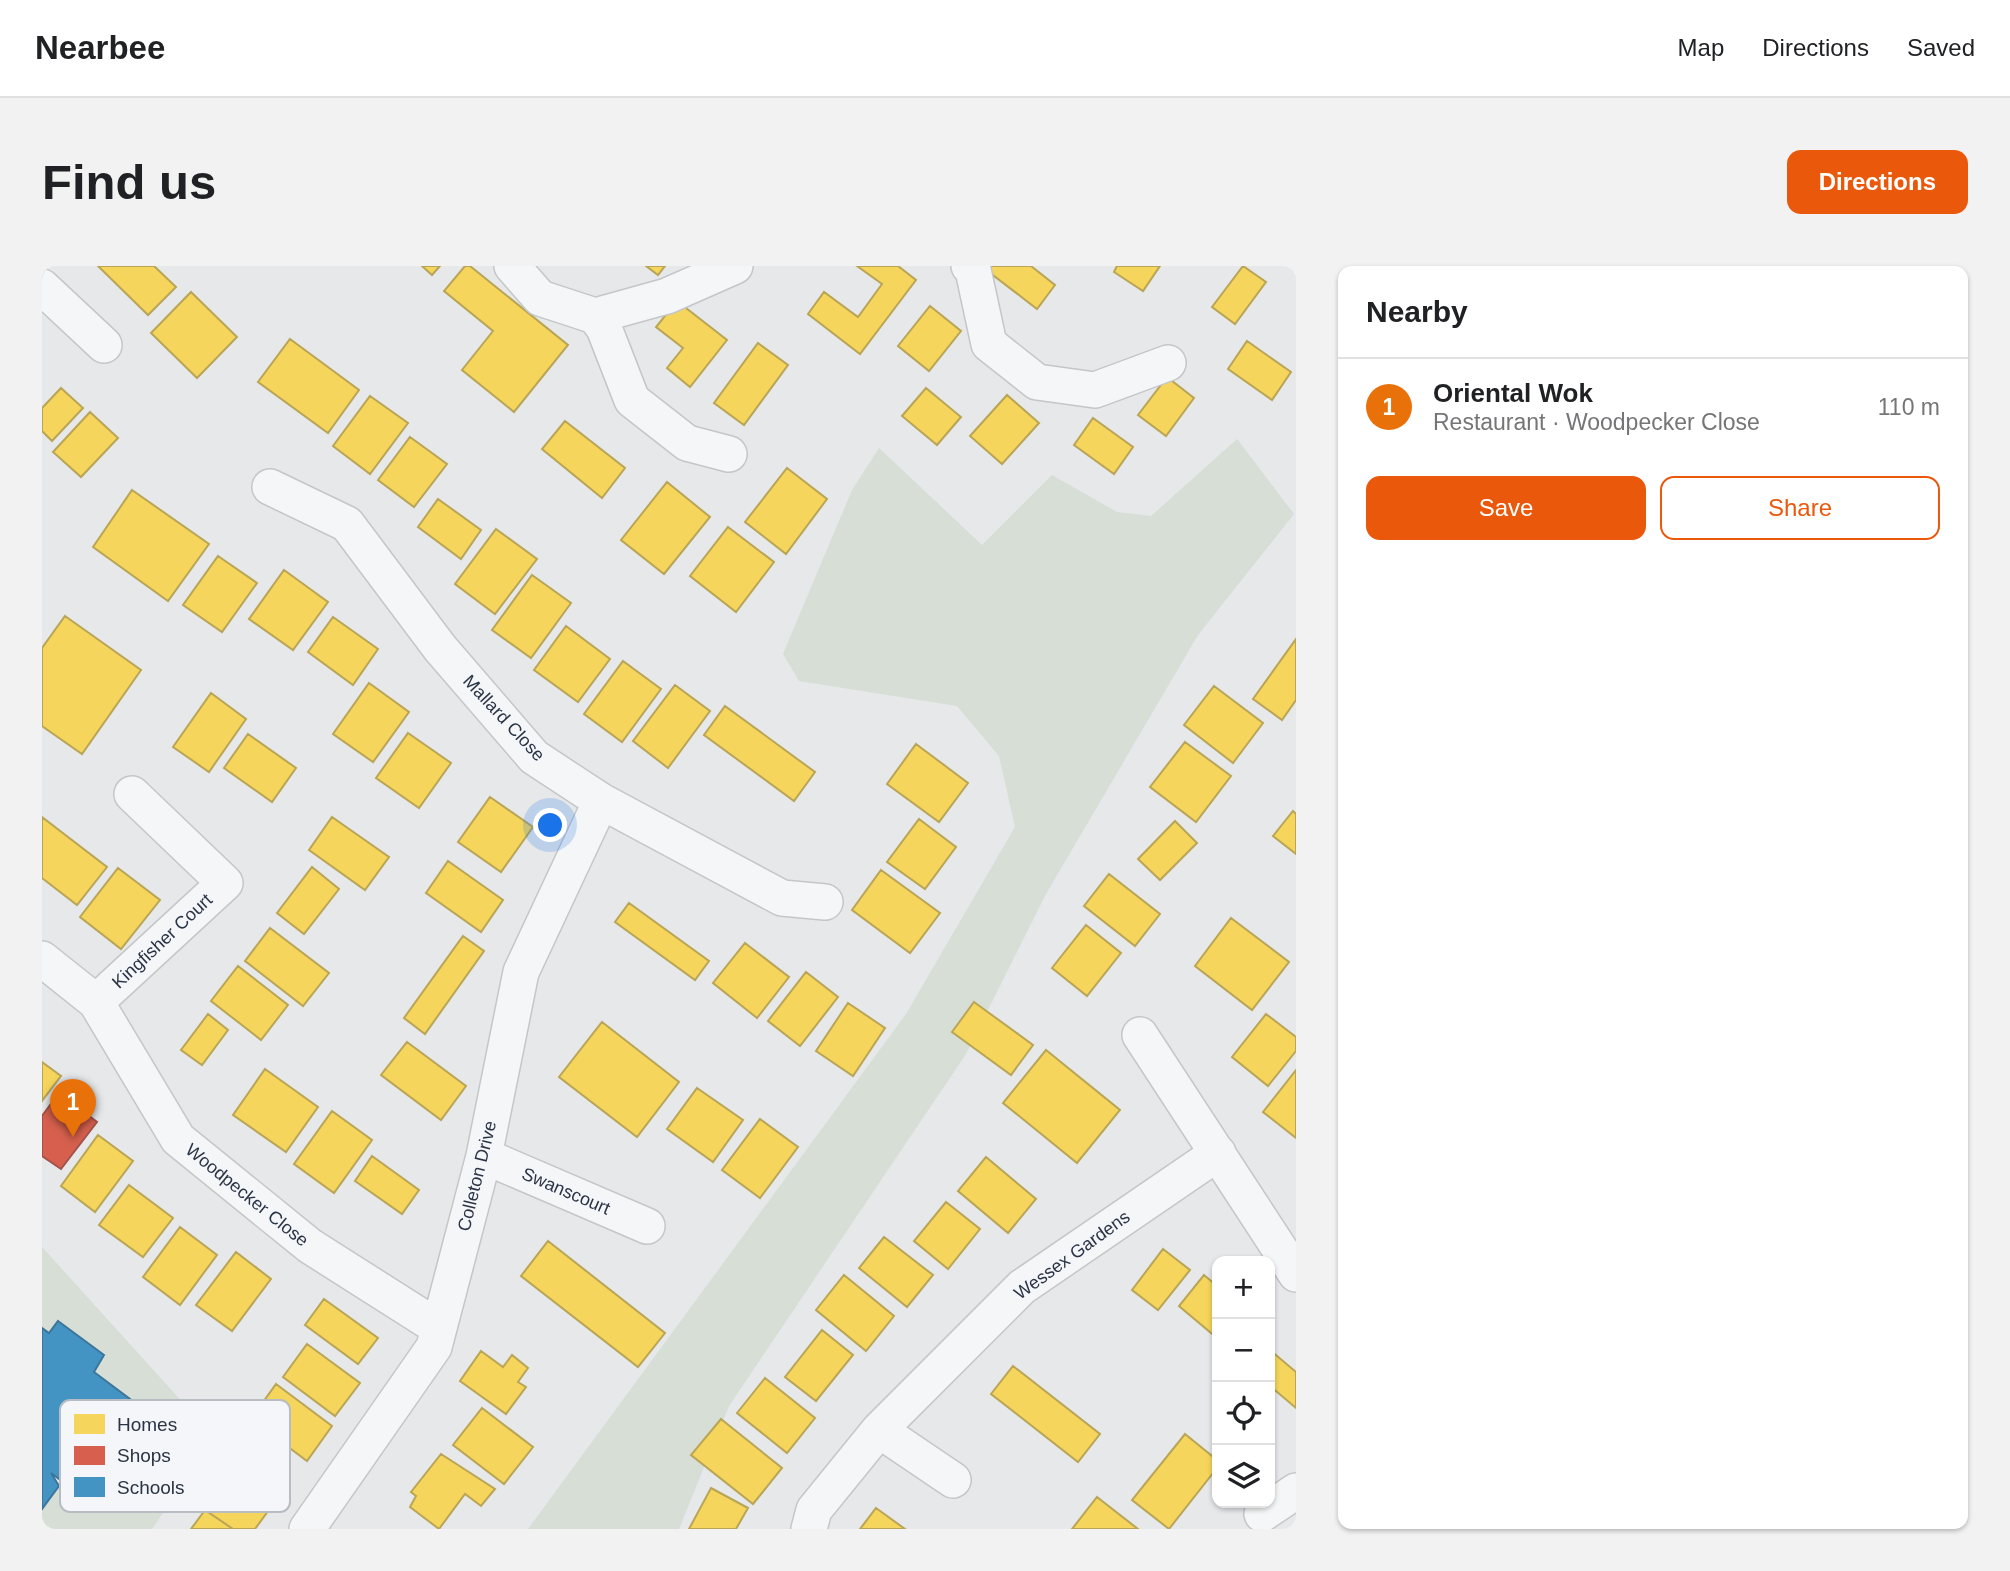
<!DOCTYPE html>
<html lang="en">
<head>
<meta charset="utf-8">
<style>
  :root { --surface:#fff; --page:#f2f2f2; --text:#202124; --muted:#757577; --line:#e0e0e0; --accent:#ea580c }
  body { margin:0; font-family:Arial,sans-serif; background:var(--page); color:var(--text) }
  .controls { position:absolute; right:21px; bottom:21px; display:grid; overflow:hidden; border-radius:14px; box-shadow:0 2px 5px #0004 }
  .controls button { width:63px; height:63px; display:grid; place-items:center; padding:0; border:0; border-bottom:2px solid var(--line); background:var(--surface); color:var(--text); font:35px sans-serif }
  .you { position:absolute; left:509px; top:560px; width:24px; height:24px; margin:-18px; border:5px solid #fff; border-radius:50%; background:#1a73e8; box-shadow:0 0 0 10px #1a73e833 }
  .badge { display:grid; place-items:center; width:46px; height:46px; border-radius:50%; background:var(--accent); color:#fff; font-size:23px; font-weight:700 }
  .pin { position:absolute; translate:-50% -58px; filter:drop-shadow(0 2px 4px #0008) }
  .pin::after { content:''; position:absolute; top:37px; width:24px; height:21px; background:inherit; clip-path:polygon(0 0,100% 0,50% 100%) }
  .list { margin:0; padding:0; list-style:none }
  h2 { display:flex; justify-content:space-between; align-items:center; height:91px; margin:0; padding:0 28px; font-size:30px }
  h2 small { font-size:23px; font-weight:400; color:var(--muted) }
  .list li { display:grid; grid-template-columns:46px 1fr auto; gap:21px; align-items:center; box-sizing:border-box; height:98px; padding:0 28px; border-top:2px solid var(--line) }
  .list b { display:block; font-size:26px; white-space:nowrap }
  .list p { margin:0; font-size:23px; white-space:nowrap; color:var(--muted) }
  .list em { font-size:23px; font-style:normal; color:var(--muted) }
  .actions { display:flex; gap:14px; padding:21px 28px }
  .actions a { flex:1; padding:16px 0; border:2px solid var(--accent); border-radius:14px; text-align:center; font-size:24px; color:var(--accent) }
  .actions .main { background:var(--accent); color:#fff }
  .icon { flex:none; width:38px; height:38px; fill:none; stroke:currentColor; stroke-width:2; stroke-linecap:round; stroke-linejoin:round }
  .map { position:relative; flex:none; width:1254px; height:1263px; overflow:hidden; border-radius:14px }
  header { display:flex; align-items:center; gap:42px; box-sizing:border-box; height:98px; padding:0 35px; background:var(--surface); border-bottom:2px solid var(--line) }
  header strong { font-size:33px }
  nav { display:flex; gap:38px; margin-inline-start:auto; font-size:24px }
  .intro { display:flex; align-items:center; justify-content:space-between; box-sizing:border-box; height:168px; padding:0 42px }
  h1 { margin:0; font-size:49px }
  .button { padding:18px 32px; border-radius:14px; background:var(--accent); color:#fff; font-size:24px; font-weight:700 }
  main { display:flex; gap:42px; padding:0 42px }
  aside { flex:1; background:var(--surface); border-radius:14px; box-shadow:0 2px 5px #0004 }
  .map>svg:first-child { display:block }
</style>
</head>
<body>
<header>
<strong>Nearbee</strong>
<nav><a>Map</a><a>Directions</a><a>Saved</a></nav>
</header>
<div class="intro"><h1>Find us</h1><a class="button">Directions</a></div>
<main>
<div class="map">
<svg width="1254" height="1263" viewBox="0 0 1254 1263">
  <rect width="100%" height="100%" fill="#e6e8ea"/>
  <!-- green -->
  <path fill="#d6ded6" d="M 1195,173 L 1252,248 L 1156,369 L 1004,628 L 924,788 L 687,1140 L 637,1263 L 486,1263 L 864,748 L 973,561 L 957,490 L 915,440 L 757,415 L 741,388 L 810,224 L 837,182 L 940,279 L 1010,209 L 1075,246 L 1109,250 Z
    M 0,981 L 173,1172 L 110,1263 L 0,1263 L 0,1243 L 17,1220 L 53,1240 L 79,1207 L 63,1192 L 80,1164 L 75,1161 L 91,1137 L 52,1106 L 61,1088 L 16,1055 L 7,1067 L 0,1062 Z"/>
  <!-- homes -->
  <path fill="#f6d55c" stroke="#b9a555" stroke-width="2" d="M 56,0 L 112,0 L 134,21 L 106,49 Z
    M 380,0 L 398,0 L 390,9 Z
    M 423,0 L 428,0 L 526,79 L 472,146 L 420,104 L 451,65 L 402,25 Z
    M 604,0 L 623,0 L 616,9 Z
    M 815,0 L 856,0 L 874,14 L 818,88 L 766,48 L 782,26 L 816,51 L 840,18 Z
    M 945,0 L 989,0 L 1013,19 L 995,43 L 943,3 Z
    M 1075,0 L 1118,0 L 1101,25 L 1072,6 Z
    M 1201,0 L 1224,16 L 1193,58 L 1170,41 Z
    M 149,26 L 195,71 L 155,112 L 109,67 Z
    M 635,35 L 685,74 L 648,121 L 625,102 L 641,82 L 614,61 Z
    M 888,40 L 919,65 L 887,105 L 856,80 Z
    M 248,73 L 317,124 L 286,167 L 216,116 Z
    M 1205,75 L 1249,106 L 1230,134 L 1186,103 Z
    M 716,77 L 746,99 L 702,159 L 672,137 Z
    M 1125,111 L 1152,132 L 1124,170 L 1096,149 Z
    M 19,122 L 41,142 L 10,175 L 0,165 L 0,142 Z
    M 884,122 L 919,151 L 895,179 L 860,150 Z
    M 965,129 L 997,157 L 960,198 L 928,170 Z
    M 328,130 L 366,157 L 328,208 L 291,180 Z
    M 48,146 L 76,172 L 39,211 L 11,186 Z
    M 1051,152 L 1091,181 L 1072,208 L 1032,179 Z
    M 523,155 L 583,202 L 560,232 L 500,183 Z
    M 368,171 L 405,198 L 372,241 L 336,214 Z
    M 745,202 L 785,233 L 744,288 L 703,256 Z
    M 625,216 L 668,251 L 622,308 L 579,274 Z
    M 90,224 L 167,278 L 126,335 L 51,281 Z
    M 396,233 L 439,264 L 419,293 L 376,261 Z
    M 686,261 L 732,296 L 694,346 L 648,310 Z
    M 454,263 L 495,293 L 453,348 L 413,318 Z
    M 176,290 L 215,317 L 180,366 L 141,339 Z
    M 242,304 L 286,336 L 251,384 L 207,353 Z
    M 490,309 L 529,337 L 489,392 L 450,364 Z
    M 23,350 L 99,404 L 40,488 L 0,460 L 0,382 Z
    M 291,351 L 336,383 L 311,419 L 266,386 Z
    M 524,360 L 568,393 L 536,436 L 492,404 Z
    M 1254,373 L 1254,434 L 1240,454 L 1211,433 Z
    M 581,395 L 619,423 L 580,476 L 542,448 Z
    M 327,417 L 367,446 L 331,496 L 291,468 Z
    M 633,419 L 668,445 L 626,502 L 591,475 Z
    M 1172,420 L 1221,457 L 1191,497 L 1142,459 Z
    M 169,427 L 204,453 L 167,506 L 131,481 Z
    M 683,440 L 773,506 L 752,535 L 662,469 Z
    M 366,467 L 409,497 L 377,542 L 334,512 Z
    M 206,468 L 254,502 L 230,536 L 182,502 Z
    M 1143,476 L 1189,510 L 1154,556 L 1108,521 Z
    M 874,478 L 926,517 L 897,556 L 845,518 Z
    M 448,531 L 491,561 L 459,606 L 416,576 Z
    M 1251,545 L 1254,548 L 1254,588 L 1231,570 Z
    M 0,551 L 65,601 L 35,639 L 0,612 Z
    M 290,551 L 347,591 L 323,624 L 267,584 Z
    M 877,553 L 914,581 L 883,623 L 845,596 Z
    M 1133,555 L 1155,577 L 1118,614 L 1096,593 Z
    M 406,595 L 461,634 L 439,666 L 384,627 Z
    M 270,601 L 297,623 L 262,668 L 235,647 Z
    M 76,602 L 118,634 L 79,683 L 38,651 Z
    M 839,604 L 898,647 L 868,687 L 810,644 Z
    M 1067,608 L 1118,648 L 1093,680 L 1042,640 Z
    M 587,637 L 667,695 L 653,714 L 573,656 Z
    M 1189,652 L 1247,696 L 1210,744 L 1153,700 Z
    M 1044,659 L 1079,687 L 1045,730 L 1010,702 Z
    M 228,662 L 287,707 L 261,740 L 203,695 Z
    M 421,670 L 442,685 L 383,768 L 362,752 Z
    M 703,677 L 747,711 L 715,752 L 671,717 Z
    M 196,700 L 246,739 L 219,774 L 169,735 Z
    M 764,706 L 796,731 L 758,780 L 726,755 Z
    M 932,736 L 991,779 L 969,809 L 910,766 Z
    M 806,737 L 843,762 L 811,810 L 774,785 Z
    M 166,748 L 186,764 L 160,799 L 139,784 Z
    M 1224,748 L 1254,771 L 1254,785 L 1226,820 L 1190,791 Z
    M 560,756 L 637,816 L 595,871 L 517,811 Z
    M 365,776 L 424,820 L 399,854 L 339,809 Z
    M 1004,784 L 1078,844 L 1035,897 L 961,837 Z
    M 0,796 L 19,810 L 0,835 Z
    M 223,803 L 276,841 L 244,886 L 191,849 Z
    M 1254,804 L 1254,872 L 1221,846 Z
    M 655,822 L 701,854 L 671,896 L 625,863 Z
    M 290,845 L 330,874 L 292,927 L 252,898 Z
    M 718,853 L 756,881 L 718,932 L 680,904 Z
    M 56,869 L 91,895 L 53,946 L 19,920 Z
    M 330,890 L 377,924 L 360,948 L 313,915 Z
    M 944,891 L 994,933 L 966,967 L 916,925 Z
    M 87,919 L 131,952 L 101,991 L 57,959 Z
    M 904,936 L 938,963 L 906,1003 L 872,975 Z
    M 138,961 L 175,989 L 138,1039 L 101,1011 Z
    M 842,971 L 891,1009 L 865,1041 L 817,1002 Z
    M 506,975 L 623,1067 L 596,1101 L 479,1010 Z
    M 1121,983 L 1148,1004 L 1116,1044 L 1090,1024 Z
    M 194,986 L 229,1013 L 190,1065 L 154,1039 Z
    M 802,1009 L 852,1050 L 824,1085 L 774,1044 Z
    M 1162,1009 L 1175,1020 L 1175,1072 L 1137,1040 Z
    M 282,1033 L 336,1072 L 316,1098 L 263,1059 Z
    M 780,1064 L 811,1089 L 774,1135 L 743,1111 Z
    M 265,1078 L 318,1117 L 293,1150 L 241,1111 Z
    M 1228,1084 L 1254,1106 L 1254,1142 L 1228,1120 Z
    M 439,1085 L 461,1101 L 470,1089 L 486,1102 L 476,1116 L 484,1121 L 464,1148 L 418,1115 Z
    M 971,1100 L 1058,1168 L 1036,1196 L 949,1128 Z
    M 723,1112 L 773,1152 L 745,1187 L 695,1147 Z
    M 234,1118 L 290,1160 L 265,1195 L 209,1153 Z
    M 440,1142 L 491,1181 L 462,1218 L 411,1179 Z
    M 679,1153 L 740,1202 L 711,1238 L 649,1189 Z
    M 1143,1168 L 1175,1194 L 1175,1202 L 1127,1263 L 1090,1234 Z
    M 399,1188 L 453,1223 L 439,1240 L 423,1228 L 397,1263 L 368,1241 L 374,1230 L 369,1226 Z
    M 195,1201 L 237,1230 L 213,1263 L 191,1263 L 163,1244 Z
    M 669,1222 L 706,1242 L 694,1263 L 647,1263 Z
    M 1055,1231 L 1096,1263 L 1030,1263 Z
    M 834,1242 L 863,1263 L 818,1263 Z
    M 163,1244 L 191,1263 L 149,1263 Z"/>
  <!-- shops -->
  <path fill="#d6604d" stroke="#a3534b" stroke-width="2" d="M 17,827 L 55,856 L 19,903 L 0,890 L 0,850 Z"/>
  <!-- schools -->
  <path fill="#4393c3" stroke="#3c769d" stroke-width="2" d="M 16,1055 L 62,1089 L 52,1106 L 92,1136 L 75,1161 L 80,1164 L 63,1192 L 79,1206 L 53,1240 L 9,1207 L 17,1220 L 0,1243 L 0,1062 L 7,1067 Z"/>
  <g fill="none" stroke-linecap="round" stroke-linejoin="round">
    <defs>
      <path id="minor" d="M 470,0 L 498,32 L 553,50 L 625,30 L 693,0
        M 927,0 L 931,4 L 947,78 L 995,116 L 1053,124 L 1126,97
        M 0,21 L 62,79
        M 553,50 L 562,62 L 590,134 L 645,177 L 687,188
        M 228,221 L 305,258 L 398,382 L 492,491 L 559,535 L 740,632 L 783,636
        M 0,693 L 54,736 L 136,873 L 268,980 L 397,1062
        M 54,736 L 183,617 L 90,528
        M 1098,769 L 1254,1008
        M 442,890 L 605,960
        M 837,1164 L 911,1214
        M 1220,1248 L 1254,1225
        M 265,1263 L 392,1081 L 442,890 L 479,706 L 559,535
        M 767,1263 L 772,1244 L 837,1164 L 980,1021 L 1176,887"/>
    </defs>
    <!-- minor casing -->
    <use href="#minor" stroke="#c4c6c8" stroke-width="38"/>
    <!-- minor -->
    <use href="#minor" stroke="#f5f6f7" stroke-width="35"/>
  </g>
  <g text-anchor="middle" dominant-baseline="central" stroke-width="7" stroke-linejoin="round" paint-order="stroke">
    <!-- street labels -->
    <g font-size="18" fill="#2b3445" stroke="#f4f6f9">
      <text transform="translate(462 452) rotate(47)">Mallard Close</text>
      <text transform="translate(120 675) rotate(-43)">Kingfisher Court</text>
      <text transform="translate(435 910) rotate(-76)">Colleton Drive</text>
      <text transform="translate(524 925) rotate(23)">Swanscourt</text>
      <text transform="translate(205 929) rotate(39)">Woodpecker Close</text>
      <text transform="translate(1030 989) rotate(-36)">Wessex Gardens</text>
    </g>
  </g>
  <!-- legend -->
  <rect x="18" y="1134" width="230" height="112" rx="10" fill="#f4f6f9" stroke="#b8bcc3" stroke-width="2"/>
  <rect x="32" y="1148" width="31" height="20" fill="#f6d55c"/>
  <rect x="32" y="1180" width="31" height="19" fill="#d6604d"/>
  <rect x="32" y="1211" width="31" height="20" fill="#4393c3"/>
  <g font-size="19" fill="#2b3445">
    <text x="75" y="1165">Homes</text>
    <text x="75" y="1196">Shops</text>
    <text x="75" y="1228">Schools</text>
  </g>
</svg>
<div class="controls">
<button>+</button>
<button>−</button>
<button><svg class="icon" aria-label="locate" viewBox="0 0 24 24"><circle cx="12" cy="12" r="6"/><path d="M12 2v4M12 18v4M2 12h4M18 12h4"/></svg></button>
<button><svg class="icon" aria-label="layers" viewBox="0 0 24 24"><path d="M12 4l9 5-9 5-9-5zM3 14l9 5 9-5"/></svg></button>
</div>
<div class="you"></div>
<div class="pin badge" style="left:31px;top:871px;background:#e8710a">1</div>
</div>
<aside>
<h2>Nearby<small></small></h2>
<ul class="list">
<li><span class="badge" style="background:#e8710a">1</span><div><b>Oriental Wok</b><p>Restaurant · Woodpecker Close</p></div><em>110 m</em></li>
</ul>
<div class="actions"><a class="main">Save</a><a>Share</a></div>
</aside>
</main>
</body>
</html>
